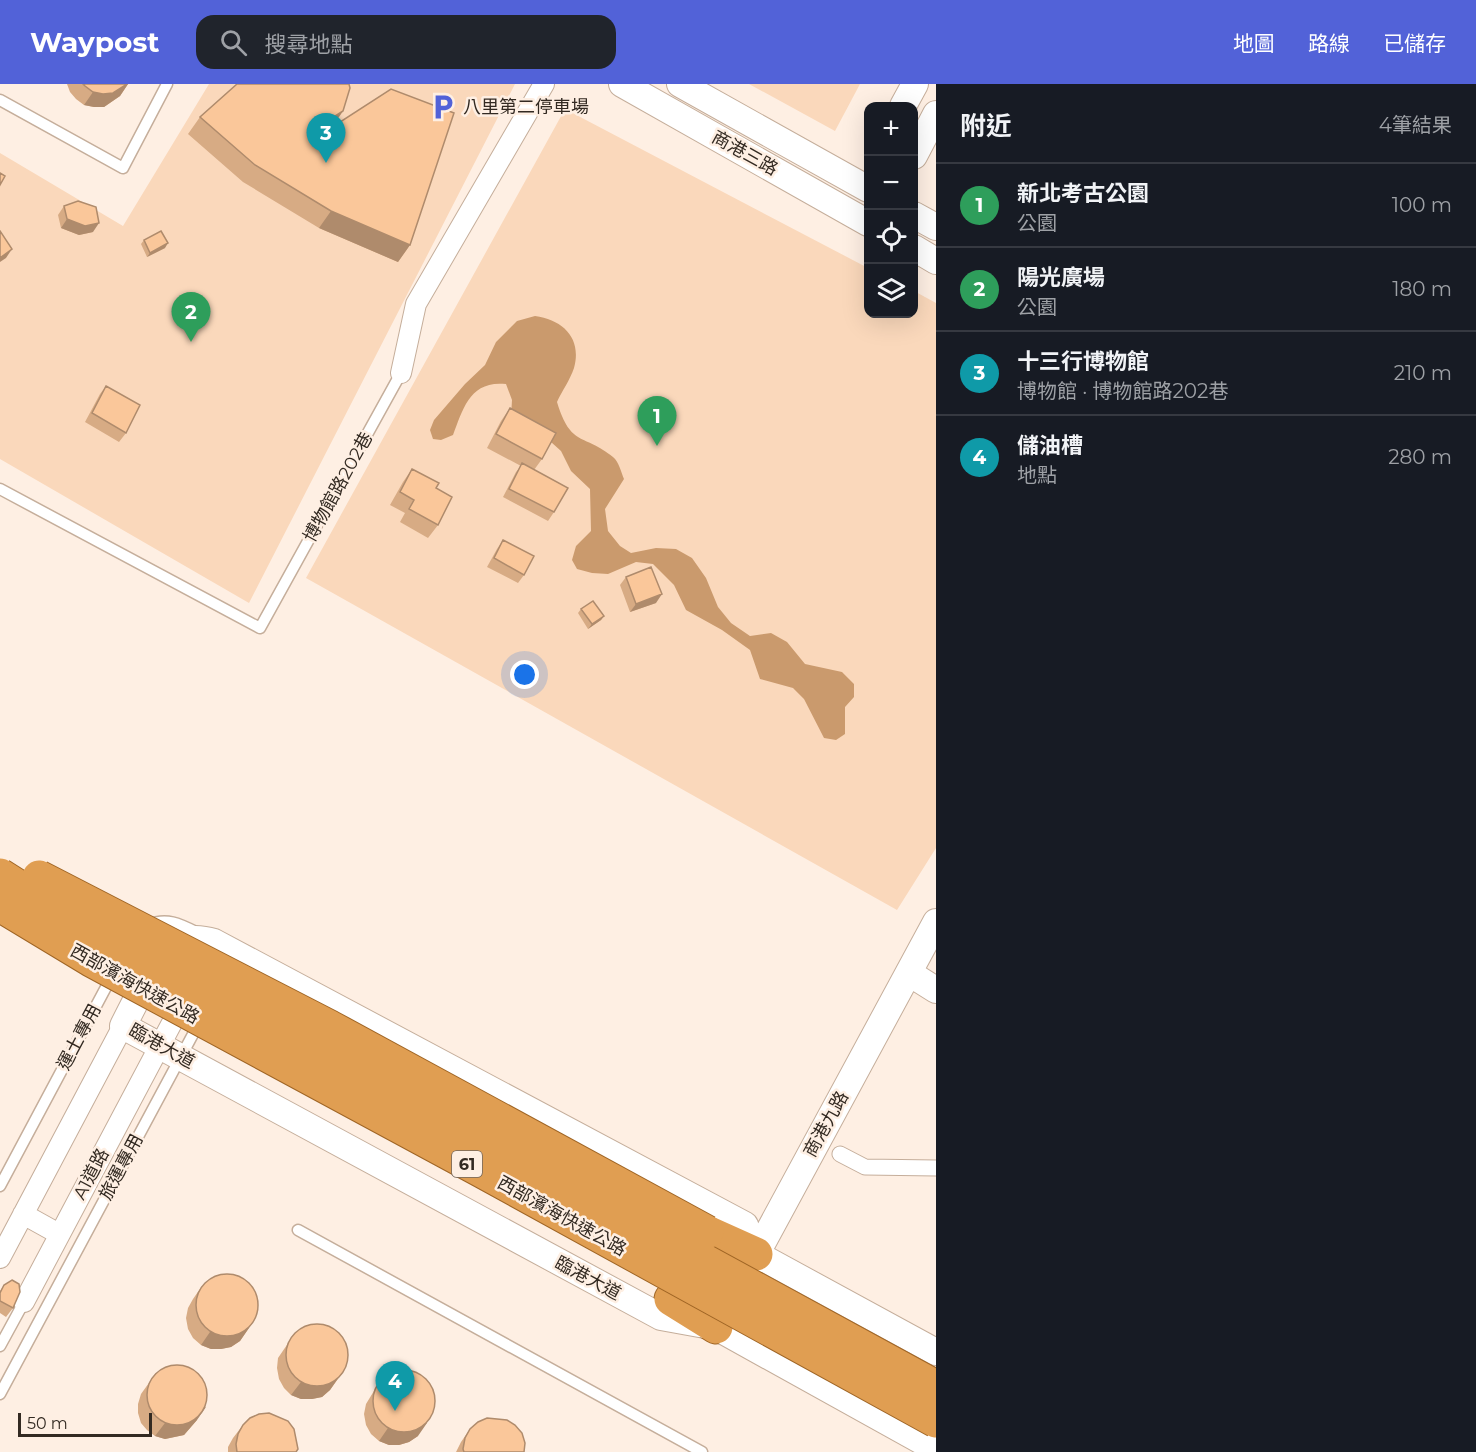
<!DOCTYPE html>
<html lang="zh-TW">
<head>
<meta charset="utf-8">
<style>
  :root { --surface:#171b24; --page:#20242c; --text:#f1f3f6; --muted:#9ea1a6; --line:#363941; --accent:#5262d8 }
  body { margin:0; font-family:Montserrat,"Noto Sans TC",sans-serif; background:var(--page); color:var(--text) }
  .controls { position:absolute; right:18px; top:18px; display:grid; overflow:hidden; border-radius:12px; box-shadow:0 6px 24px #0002 }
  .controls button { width:54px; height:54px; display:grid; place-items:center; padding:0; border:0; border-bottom:2px solid var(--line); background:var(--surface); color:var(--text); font:30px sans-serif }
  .scale { position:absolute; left:18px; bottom:15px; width:134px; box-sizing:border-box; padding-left:6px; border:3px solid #332a22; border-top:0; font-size:16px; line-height:21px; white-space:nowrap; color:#332a22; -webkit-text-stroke:4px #feefe3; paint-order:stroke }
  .you { position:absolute; left:525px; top:591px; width:21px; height:21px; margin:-15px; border:4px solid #fff; border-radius:50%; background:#1a73e8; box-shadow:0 0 0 9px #1a73e833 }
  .badge { display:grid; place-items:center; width:39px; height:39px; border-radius:50%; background:var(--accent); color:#fff; font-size:20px; font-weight:700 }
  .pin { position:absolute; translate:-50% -50px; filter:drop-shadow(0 2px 3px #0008) }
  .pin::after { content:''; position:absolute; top:32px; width:21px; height:18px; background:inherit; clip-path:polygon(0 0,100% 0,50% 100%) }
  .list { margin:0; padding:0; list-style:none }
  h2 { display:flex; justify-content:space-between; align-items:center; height:78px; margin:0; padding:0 24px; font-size:26px }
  h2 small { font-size:20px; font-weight:400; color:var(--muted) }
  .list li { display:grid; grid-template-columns:39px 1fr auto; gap:18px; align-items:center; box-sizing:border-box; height:84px; padding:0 24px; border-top:2px solid var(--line) }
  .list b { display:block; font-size:22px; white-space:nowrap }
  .list p { margin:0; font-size:20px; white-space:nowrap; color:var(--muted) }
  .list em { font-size:20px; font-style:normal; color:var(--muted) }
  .icon { flex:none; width:33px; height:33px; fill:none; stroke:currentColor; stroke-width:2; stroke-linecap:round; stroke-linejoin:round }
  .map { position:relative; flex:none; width:936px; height:1368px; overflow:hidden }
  header { display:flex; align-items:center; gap:36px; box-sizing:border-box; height:84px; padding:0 30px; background:var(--accent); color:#fff }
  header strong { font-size:28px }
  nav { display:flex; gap:33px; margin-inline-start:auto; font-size:21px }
  .search { width:420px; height:54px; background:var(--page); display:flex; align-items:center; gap:15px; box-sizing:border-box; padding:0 21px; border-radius:18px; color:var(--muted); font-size:22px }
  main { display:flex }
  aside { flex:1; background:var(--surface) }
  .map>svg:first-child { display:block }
</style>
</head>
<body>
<header>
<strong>Waypost</strong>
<div class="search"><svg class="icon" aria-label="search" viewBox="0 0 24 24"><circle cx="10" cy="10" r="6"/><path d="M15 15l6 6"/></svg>搜尋地點</div>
<nav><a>地圖</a><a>路線</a><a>已儲存</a></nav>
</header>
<main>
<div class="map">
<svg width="936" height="1368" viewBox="0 0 936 1368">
  <rect width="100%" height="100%" fill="#feefe3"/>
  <!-- green -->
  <path fill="#fad8bb" d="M 209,0 L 515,0 L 249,519 L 0,375 L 0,69 L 123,142 Z
    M 749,0 L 860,0 L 835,47 Z
    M 565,25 L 868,184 L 868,230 L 914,230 L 914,207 L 936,219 L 936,764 L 897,826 L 306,494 Z"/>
  <!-- water -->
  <path fill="#ca9a6d" d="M 535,232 C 564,236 582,255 574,284 C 570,296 562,307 557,318 C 571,364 584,349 613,373 C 619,378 621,388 624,395 L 605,425 L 608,447 L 620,462 L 631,469 L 656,464 L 676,465 L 692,474 L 706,494 L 718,523 L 731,539 L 750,552 L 771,549 L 787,558 L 805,580 L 842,588 L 854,600 L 854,613 L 845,623 L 845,650 L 836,656 L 824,654 L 804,615 L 793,604 L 760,595 L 750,566 L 722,546 L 686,526 L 674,501 L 653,480 L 636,478 L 608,490 L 592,489 L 577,485 L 572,476 L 576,462 L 591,447 L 590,405 L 571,387 L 561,367 L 541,349 L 511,333 L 512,316 L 506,300 C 470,296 463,325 453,351 L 441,356 L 433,355 L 430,346 L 434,336 L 465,300 L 485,281 L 496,258 L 517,237 Z"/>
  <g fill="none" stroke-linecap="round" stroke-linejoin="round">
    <defs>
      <path id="service" d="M 0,16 L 123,84 L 167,0
        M 0,405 L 260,544 L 401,289
        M 148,841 C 167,833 180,840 198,849
        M 0,1102 L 112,892
        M 298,1146 L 702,1368
        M 0,1262 L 24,1218
        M 0,1310 L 199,939"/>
      <path id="pedestrian" d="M 840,1070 L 865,1083 L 936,1084"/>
      <path id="minor" d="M 401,289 L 416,220 L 544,0
        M 23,1130 L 59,1150
        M 0,1174 L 123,942
        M 24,1218 L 183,918"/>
      <path id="tertiary" d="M 622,0 L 868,139
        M 680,0 L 868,105
        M 903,22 L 915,0
        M 914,72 L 936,30
        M 914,131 L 936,143
        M 914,164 L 936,177
        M 909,889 L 936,906
        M 751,1180 L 936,838
        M 936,1268 L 756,1170 L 745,1141 L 214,858 C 175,846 161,870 145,900 C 137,914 130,928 123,942 L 661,1233 L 716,1243 L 936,1365"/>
      <path id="trunk" d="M 707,1148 L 756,1170
        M 671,1215 L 716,1243"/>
    </defs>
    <!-- service casing -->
    <use href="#service" stroke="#c5ae9b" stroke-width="13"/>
    <!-- pedestrian casing -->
    <use href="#pedestrian" stroke="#c5ae9b" stroke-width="17"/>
    <!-- minor casing -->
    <use href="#minor" stroke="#c5ae9b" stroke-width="22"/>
    <!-- tertiary casing -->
    <use href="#tertiary" stroke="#c5ae9b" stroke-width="28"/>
    <!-- trunk casing -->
    <use href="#trunk" stroke="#9f6525" stroke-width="35"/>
    <!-- service -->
    <use href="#service" stroke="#fff" stroke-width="10"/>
    <!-- pedestrian -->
    <use href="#pedestrian" stroke="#fff" stroke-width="15"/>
    <!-- minor -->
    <use href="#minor" stroke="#fff" stroke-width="20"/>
    <!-- tertiary -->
    <use href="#tertiary" stroke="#fff" stroke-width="26"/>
    <!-- trunk -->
    <use href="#trunk" stroke="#e09e52" stroke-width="33"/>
    <defs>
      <path id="trunk-bridge" d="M 0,791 L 104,857 L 494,1062 L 936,1303
        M 39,793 L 330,943 L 707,1148
        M 0,821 L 91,876 L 480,1086 L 936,1337"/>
    </defs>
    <!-- trunk-bridge casing -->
    <use href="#trunk-bridge" stroke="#9f6525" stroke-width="35" stroke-linecap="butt"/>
    <!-- trunk-bridge -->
    <use href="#trunk-bridge" stroke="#e09e52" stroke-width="33"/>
  </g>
  <!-- wall -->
  <path fill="#d7ab84" d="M 67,0 L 128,0 L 120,12 L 104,23 L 94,23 L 84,21 L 76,15 L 70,8 Z
    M 343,27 L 333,42 L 410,161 L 398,178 L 319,144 L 243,98 L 188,50 L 200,33 Z
    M 64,122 L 93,148 L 79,151 L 61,144 L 58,131 Z
    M 144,156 L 165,164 L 147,173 L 141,160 Z
    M 106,302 L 126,349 L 119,358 L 85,338 L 100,310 Z
    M 510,324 L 542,375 L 534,386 L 554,428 L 548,437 L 503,413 L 516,388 L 521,382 L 487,364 L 501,337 Z
    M 412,385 L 436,404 L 438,441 L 428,454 L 400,438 L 405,429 L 390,421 L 403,398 Z
    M 503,456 L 524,491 L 518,499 L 487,483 L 497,465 Z
    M 626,493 L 656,519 L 630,528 L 620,501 Z
    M 581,525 L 604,532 L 601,536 L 588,545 L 578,529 Z
    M 4,1201 L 13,1224 L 6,1233 L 0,1229 L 0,1207 Z
    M 202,1202 L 255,1235 L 240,1257 L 231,1263 L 221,1265 L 211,1265 L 201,1261 L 193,1254 L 188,1245 L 186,1234 L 188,1224 L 193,1215 Z
    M 293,1252 L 345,1285 L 330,1306 L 322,1313 L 312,1315 L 301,1315 L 291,1311 L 284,1304 L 279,1295 L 277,1284 L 278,1274 Z
    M 156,1289 L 197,1336 L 184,1351 L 165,1355 L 155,1352 L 147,1346 L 141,1339 L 138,1329 L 138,1320 L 141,1310 Z
    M 380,1297 L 418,1352 L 409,1358 L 399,1361 L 389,1361 L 379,1357 L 371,1350 L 366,1341 L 364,1330 L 366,1320 Z
    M 243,1341 L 296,1368 L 228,1368 L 228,1363 L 233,1354 Z
    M 470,1345 L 524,1368 L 456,1368 L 461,1358 Z"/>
  <!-- shaded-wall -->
  <path fill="#af8b6c" d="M 128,0 L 120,12 L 104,23 L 94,23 L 84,21 L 93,8 Z
    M 343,27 L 331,44 L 329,36 Z
    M 331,127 L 410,161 L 398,178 L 319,144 Z
    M 67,135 L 99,139 L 93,148 L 79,151 L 61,144 Z
    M 168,159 L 165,164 L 147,173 L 150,169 Z
    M 12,165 L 6,174 L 0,178 L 0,174 Z
    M 662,510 L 656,519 L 630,528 L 636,520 Z
    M 604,532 L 601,536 L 588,545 L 592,540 Z
    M 249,1244 L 240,1257 L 231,1263 L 221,1265 L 211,1265 L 201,1261 L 210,1248 Z
    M 339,1293 L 330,1306 L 322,1313 L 312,1315 L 301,1315 L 291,1311 L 301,1298 Z
    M 206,1323 L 197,1336 L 184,1351 L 165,1355 L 155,1352 L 165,1339 Z
    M 427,1339 L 418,1352 L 409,1358 L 399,1361 L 389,1361 L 379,1357 L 388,1344 Z"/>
  <!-- building -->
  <path fill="#fac79a" stroke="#af8b6c" stroke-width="1.5" d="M 83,0 L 127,0 L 113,9 L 103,10 L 93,8 L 85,2 Z
    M 237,0 L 349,0 L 350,4 L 343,27 L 329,36 L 334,42 L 391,5 L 454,29 L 410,161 L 331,127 L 255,81 L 200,33 Z
    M 0,89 L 5,92 L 0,101 Z
    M 78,117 L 96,123 L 99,139 L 85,142 L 67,135 L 64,122 Z
    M 0,147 L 12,165 L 0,174 Z
    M 161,147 L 168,159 L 150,169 L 144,156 Z
    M 106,302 L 140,321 L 126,349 L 92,329 Z
    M 510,324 L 556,349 L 542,375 L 496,350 Z
    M 522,379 L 568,404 L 554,428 L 509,405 Z
    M 412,385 L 439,399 L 436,404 L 452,413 L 438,441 L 409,425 L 414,416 L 400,408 Z
    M 503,456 L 534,472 L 524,491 L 494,474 Z
    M 651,483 L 662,510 L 636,520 L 626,493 Z
    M 593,517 L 604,532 L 592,540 L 581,525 Z
    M196 1221a31 31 0 1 1 62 0a31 31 0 1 1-62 0Z
    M 12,1196 L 19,1200 L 20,1208 L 13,1224 L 0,1217 L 0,1209 L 4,1201 Z
    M286 1271a31 31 0 1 1 62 0a31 31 0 1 1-62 0Z
    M147 1311a30 30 0 1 1 60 0a30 30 0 1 1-60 0Z
    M373 1317a31 31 0 1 1 62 0a31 31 0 1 1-62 0Z
    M 269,1329 L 288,1337 L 294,1345 L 298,1365 L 296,1368 L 237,1368 L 236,1360 L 238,1350 L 243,1341 L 250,1334 L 259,1330 Z
    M 487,1334 L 507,1336 L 515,1341 L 522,1349 L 525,1359 L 524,1368 L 464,1368 L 463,1365 L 465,1354 L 470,1345 L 478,1338 Z"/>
  <!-- icons -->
  <defs>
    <symbol id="parking-bare" viewBox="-9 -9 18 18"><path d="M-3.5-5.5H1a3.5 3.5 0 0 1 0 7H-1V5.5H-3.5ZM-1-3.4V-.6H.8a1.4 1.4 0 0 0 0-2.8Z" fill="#5262d8" stroke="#feefe3" stroke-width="2.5" paint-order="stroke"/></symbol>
  </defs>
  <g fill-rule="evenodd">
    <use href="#parking-bare" x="424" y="4" width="38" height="38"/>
  </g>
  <g text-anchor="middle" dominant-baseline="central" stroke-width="5" stroke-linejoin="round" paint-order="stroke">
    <!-- shield labels -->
    <rect fill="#feefe3" stroke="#70655c" stroke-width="1.5" x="452" y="1067" width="30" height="26" rx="4.5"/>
    <g font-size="16" font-weight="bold" fill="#332a22">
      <text x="467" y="1080">61</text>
    </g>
    <!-- poi labels -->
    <g font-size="18" fill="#332a22" stroke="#feefe3" text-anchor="start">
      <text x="463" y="23">八里第二停車場</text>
    </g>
    <!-- street labels -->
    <g font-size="18" fill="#332a22" stroke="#feefe3">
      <text transform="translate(745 69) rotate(29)">商港三路</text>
      <text transform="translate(338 403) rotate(-61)">博物館路202巷</text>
      <text transform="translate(135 900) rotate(29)">西部濱海快速公路</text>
      <text transform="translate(79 953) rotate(-62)">運土專用</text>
      <text transform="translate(162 962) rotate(29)">臨港大道</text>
      <text transform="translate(826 1040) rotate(-61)">商港九路</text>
      <text transform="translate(121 1083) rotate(-62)">旅運專用</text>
      <text transform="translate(91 1090) rotate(-62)">A1道路</text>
      <text transform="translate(562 1132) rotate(29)">西部濱海快速公路</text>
      <text transform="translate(588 1194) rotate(28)">臨港大道</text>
    </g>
  </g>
</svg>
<div class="controls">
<button>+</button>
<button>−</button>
<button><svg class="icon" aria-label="locate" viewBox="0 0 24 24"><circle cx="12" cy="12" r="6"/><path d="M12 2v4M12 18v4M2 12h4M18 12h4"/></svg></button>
<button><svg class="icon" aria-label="layers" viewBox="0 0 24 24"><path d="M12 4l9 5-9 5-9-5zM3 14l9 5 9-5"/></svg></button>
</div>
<div class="scale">50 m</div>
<div class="you"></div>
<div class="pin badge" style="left:657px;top:362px;background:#2e9e5b">1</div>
<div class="pin badge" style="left:191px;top:258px;background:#2e9e5b">2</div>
<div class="pin badge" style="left:326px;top:79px;background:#0f9aa8">3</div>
<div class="pin badge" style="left:395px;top:1327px;background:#0f9aa8">4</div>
</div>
<aside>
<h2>附近<small>4筆結果</small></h2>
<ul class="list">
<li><span class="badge" style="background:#2e9e5b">1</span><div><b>新北考古公園</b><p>公園</p></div><em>100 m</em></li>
<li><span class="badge" style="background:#2e9e5b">2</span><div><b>陽光廣場</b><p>公園</p></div><em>180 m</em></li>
<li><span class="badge" style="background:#0f9aa8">3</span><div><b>十三行博物館</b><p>博物館 · 博物館路202巷</p></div><em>210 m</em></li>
<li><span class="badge" style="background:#0f9aa8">4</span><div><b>儲油槽</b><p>地點</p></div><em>280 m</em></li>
</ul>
</aside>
</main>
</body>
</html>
